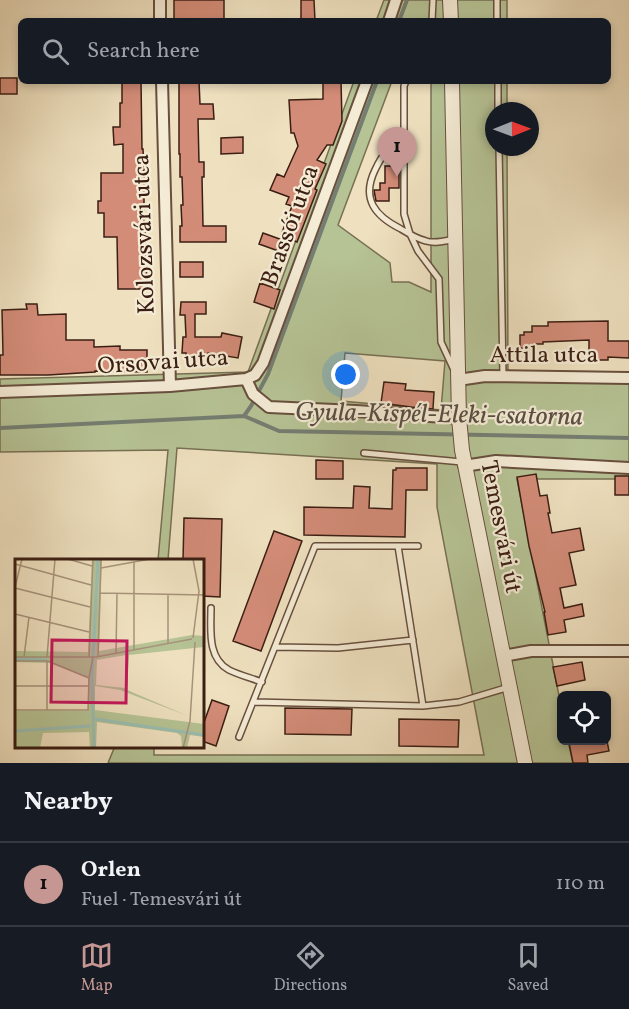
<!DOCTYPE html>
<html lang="en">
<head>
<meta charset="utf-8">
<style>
  :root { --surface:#171b24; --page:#20242c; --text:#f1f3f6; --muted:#9ea1a6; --line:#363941; --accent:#c59692 }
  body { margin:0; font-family:Vollkorn,serif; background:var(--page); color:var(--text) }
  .controls { position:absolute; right:18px; bottom:18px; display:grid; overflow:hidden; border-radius:9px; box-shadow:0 3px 9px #0003 }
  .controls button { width:54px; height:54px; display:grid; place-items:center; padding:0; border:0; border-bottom:2px solid var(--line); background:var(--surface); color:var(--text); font:30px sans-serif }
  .compass { position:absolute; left:485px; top:102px; width:54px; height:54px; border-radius:50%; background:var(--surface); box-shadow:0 3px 9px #0003; rotate:89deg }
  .you { position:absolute; left:346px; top:375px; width:21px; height:21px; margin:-15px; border:4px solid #fff; border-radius:50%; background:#1a73e8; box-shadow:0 0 0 9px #1a73e833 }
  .badge { display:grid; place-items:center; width:39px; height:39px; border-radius:50%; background:var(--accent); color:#111; font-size:20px; font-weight:700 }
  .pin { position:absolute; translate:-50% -50px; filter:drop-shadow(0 2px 3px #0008) }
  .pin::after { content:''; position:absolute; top:32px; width:21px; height:18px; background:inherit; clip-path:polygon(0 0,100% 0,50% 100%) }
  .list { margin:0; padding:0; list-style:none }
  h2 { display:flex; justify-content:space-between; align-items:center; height:78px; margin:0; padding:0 24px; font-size:26px }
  h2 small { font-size:20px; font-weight:400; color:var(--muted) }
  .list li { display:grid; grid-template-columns:39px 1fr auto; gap:18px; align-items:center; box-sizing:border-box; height:84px; padding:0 24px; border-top:2px solid var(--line) }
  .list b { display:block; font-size:22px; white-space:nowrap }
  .list p { margin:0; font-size:20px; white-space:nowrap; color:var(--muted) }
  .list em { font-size:20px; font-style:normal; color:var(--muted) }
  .icon { flex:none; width:33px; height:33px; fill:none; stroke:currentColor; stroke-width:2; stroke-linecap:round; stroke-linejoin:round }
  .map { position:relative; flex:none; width:629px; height:763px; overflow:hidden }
  .search { position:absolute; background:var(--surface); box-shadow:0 3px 9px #0003; left:18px; right:18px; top:18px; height:66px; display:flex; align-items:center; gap:15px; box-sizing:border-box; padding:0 21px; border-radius:9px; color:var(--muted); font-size:22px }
  .sheet { height:162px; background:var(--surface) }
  nav { display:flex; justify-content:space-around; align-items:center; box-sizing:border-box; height:84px; border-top:2px solid var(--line); background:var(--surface); font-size:16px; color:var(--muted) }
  nav a { display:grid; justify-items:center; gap:3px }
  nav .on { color:var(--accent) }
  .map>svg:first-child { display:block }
</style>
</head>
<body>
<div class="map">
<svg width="629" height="763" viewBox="0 0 629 763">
  <rect width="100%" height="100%" fill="#efe1c0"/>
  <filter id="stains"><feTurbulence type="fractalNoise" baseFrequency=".00333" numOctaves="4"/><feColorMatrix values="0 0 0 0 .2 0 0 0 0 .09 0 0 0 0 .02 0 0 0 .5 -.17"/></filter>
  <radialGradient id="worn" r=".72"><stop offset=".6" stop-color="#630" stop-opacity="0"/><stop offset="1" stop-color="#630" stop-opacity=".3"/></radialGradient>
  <!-- green -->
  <path fill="#b6c395" stroke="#787054" stroke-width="1.5" fill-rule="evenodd" d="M 384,0 L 507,0 L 507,21 L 376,21 Z
    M 354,81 L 392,81 L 338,225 L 390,263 L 392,282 L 409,282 L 431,292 L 431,81 L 507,81 L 507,111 L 494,111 L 494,147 L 507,147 L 508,371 L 629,372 L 629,479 L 517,479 L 561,706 L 562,740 L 568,741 L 573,763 L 108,763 L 115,746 L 154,747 L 154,755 L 484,755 L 437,507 L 437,464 L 177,448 L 168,560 L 158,560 L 168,450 L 0,452 L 0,379 L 248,372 ZM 345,353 L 445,361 L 441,410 L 341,401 Z"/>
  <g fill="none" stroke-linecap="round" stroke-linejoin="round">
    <!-- stream -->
    <path stroke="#747e72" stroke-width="4" d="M 399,21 L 407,0
      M 244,416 L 251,406 L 268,374 L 377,81
      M 0,428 L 244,416 L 279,431 L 629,438"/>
  </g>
  <!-- building -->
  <path fill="#d38c78" stroke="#3b1e13" stroke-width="1.5" d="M 174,0 L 224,0 L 224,21 L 174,21 Z
    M 301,0 L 314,0 L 315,21 L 301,21 Z
    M 0,78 L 17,78 L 17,94 L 0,94 Z
    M 122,81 L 141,81 L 142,149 L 143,149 L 144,172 L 144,222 L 145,222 L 147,289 L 118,289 L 117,237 L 104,237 L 104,213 L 98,213 L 98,201 L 101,201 L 101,173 L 123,173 L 123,144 L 114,145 L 113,127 L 120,127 L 120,103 L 122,103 Z
    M 179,81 L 199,81 L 200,104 L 213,104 L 214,119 L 198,119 L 199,162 L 204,162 L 204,177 L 202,177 L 203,226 L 226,226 L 226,242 L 180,242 L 180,226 L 182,226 L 181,205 L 183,205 L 182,177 L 180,177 L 180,154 L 179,154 Z
    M 323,81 L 341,81 L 342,121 L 333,145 L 327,145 L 317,160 L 326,164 L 315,189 L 317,190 L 297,242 L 281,235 L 292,206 L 286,204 L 289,197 L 270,190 L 277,174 L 284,177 L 298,146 L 294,133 L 291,133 L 289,100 L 323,99 Z
    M 243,137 L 243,153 L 221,154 L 221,138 Z
    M 385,166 L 399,166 L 399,188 L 389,188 L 389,201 L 376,201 L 374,190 L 380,190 L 380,183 L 385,183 Z
    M 263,233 L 288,242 L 284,253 L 259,244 Z
    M 180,262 L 203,262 L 203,277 L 180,277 Z
    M 260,283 L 280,290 L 274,309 L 254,302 Z
    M 181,302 L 206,302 L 206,314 L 195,314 L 195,337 L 221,337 L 222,333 L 242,337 L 238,358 L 208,353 L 207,357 L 186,358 L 186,353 L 182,353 L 183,337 L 186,337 L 185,315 L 180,315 Z
    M 26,304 L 37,304 L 38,315 L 66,314 L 66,340 L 94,340 L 94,347 L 120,346 L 120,350 L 147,350 L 147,372 L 95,371 L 95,372 L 48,375 L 0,375 L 0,355 L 3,355 L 2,310 L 27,309 Z
    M 608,321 L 608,341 L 629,341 L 629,358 L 608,357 L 608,360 L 589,360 L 589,340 L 543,342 L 543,344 L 533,344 L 533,348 L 520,348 L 520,335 L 524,335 L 524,332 L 532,332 L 532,326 L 548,326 L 548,322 Z
    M 384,382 L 406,384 L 405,390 L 434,392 L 433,409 L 411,407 L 381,403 Z
    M 316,460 L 343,461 L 343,479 L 316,479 Z
    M 396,468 L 427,468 L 427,490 L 406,490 L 405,537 L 304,535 L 304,507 L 353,508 L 354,486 L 370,487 L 369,508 L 392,509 L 393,470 L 396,470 Z
    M 536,474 L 540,496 L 547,495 L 550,513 L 548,513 L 552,533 L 580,528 L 584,550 L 569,553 L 576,585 L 560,588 L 564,608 L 582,604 L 584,616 L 564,620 L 566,632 L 548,635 L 544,612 L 545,612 L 529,546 L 517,477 Z
    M 615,476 L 629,476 L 629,495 L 615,495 Z
    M 184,518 L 222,519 L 220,597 L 202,596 L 202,561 L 183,561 Z
    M 274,531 L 302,541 L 261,651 L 233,641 Z
    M 582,662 L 585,680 L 557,686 L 553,667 Z
    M 212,700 L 229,706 L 216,746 L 202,741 L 202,728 Z
    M 285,708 L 352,709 L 351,735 L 285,734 Z
    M 399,719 L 459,720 L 458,747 L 399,746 Z
    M 585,741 L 607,741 L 609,751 L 587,755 L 588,763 L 573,763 L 569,743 Z"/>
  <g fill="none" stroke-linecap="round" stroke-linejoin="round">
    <defs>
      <path id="service" d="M 497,0 L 497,21
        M 432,21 L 433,0
        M 406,81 L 404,86 L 404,214 L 410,234 L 418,251 L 439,279 L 441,342 L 454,370
        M 498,81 L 498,111
        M 404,141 C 387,149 383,153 375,170 C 361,199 375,216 401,229 C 409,234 418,239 426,241 C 435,244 445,241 454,239
        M 499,147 L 503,376
        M 364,453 L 462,462
        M 398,546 L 418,546
        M 211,608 C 211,630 207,658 229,670 C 239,675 251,678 262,682
        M 275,647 L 338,648 L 413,640
        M 254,702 L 423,706 L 459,702 L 509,687
        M 239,737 L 315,546 L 398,546 L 423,706"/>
      <path id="minor" d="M 160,0 L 160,21
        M 389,21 L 396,0
        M 162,81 L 170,386
        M 246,379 L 253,394 L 269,407 L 356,411 L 459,418
        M 458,380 L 485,376 L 629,378
        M 0,392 L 170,386 L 246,379 L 255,375 L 263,363 L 367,81
        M 464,466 L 496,461 L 629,468
        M 503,656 L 531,651 L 629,651"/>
      <path id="tertiary" d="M 450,0 L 451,21
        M 452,81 L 459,418 L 462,450 L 525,763"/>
    </defs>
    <!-- service casing -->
    <use href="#service" stroke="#684f3e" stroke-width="8"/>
    <!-- minor casing -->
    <use href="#minor" stroke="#684f3e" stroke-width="14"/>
    <!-- tertiary casing -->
    <use href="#tertiary" stroke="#684f3e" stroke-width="16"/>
    <!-- service -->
    <use href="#service" stroke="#f5ecd6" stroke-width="5"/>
    <!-- minor -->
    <use href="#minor" stroke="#f5ecd6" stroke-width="10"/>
    <!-- tertiary -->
    <use href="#tertiary" stroke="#f5ecd6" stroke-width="14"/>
  </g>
  <g text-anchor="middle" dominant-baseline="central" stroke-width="4.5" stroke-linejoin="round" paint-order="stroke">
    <!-- street labels -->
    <g font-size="24" fill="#3b1e13" stroke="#f5ecd6">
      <text transform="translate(291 226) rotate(-70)">Brassói utca</text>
      <text transform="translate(145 234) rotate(-92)">Kolozsvári utca</text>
      <text x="544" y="356">Attila utca</text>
      <text transform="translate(163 363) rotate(-4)">Orsovai utca</text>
      <text transform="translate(500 527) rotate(79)">Temesvári út</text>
    </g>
    <!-- water labels -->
    <g font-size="26" font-style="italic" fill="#584e43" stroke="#f5ecd6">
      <text transform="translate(439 415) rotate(1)">Gyula-Kispél-Eleki-csatorna</text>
    </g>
  </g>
  <!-- overview -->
  <g transform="translate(15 559)">
    <rect width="189" height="189" fill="#efe1c0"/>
    <path d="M 77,0 L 87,0 L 84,92 L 177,76 L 189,77 L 189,88 L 114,96 L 112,131 L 173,157 L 105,131 L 80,127 L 80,151 L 189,165 L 189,178 L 175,176 L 172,189 L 167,189 L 166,177 L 162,174 L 82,163 L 81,189 L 75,189 L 74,173 L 28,174 L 25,189 L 0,189 L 0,152 L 73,152 L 73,119 L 34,104 L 0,103 L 0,92 L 73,93 ZM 111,96 L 110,129 L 81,126 L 82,101 Z" fill="#b6c395" fill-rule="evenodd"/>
    <path fill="none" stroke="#9abeb2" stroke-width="3" d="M 0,100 L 32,101M 80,160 L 189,176M 0,172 L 75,167M 79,189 L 77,119 L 83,0"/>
    <path fill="none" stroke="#a7937b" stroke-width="1.5" d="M 53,0 L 77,7M 0,5 L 76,26M 86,9 L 135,0M 0,28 L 7,0M 0,29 L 75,48M 85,34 L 189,36M 153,36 L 153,84M 0,55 L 74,73M 178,79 L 184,32 L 178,0M 119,91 L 119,3M 101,94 L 102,35M 0,98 L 81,98 L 177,80M 9,98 L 14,58M 32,98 L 40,0M 74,98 L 78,0M 83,98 L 86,0M 0,102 L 33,102 L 74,119M 32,102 L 32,151M 74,119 L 78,98M 0,127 L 74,127M 0,151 L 73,151 L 74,119M 168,189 L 175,162 L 180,83"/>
    <path fill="#c2185b" fill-opacity="0.15" stroke="#c2185b" stroke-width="3" d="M 37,81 L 112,82 L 111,144 L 36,143 Z"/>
    <rect width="189" height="189" fill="none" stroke="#3b1e13" stroke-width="3"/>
  </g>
  <rect width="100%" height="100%" filter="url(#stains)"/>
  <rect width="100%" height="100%" fill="url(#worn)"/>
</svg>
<div class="controls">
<button><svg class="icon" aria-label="locate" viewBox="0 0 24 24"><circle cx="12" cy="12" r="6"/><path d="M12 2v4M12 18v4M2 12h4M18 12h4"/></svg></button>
</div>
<svg class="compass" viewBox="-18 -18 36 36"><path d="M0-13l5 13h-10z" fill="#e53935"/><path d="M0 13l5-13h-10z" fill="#9ea1a6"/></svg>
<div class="you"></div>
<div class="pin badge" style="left:397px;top:177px">1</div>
<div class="search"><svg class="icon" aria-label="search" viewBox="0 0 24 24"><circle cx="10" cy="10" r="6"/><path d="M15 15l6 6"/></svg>Search here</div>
</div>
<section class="sheet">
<h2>Nearby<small></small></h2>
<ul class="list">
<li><span class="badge">1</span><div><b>Orlen</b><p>Fuel · Temesvári út</p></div><em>110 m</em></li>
</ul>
</section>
<nav>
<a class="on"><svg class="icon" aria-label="map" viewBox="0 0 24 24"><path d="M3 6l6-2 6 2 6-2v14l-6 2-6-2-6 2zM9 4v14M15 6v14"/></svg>Map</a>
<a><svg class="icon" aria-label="directions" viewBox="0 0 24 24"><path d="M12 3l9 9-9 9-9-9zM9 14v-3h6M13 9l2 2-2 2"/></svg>Directions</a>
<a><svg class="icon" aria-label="saved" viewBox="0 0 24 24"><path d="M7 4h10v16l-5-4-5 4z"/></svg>Saved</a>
</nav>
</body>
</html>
